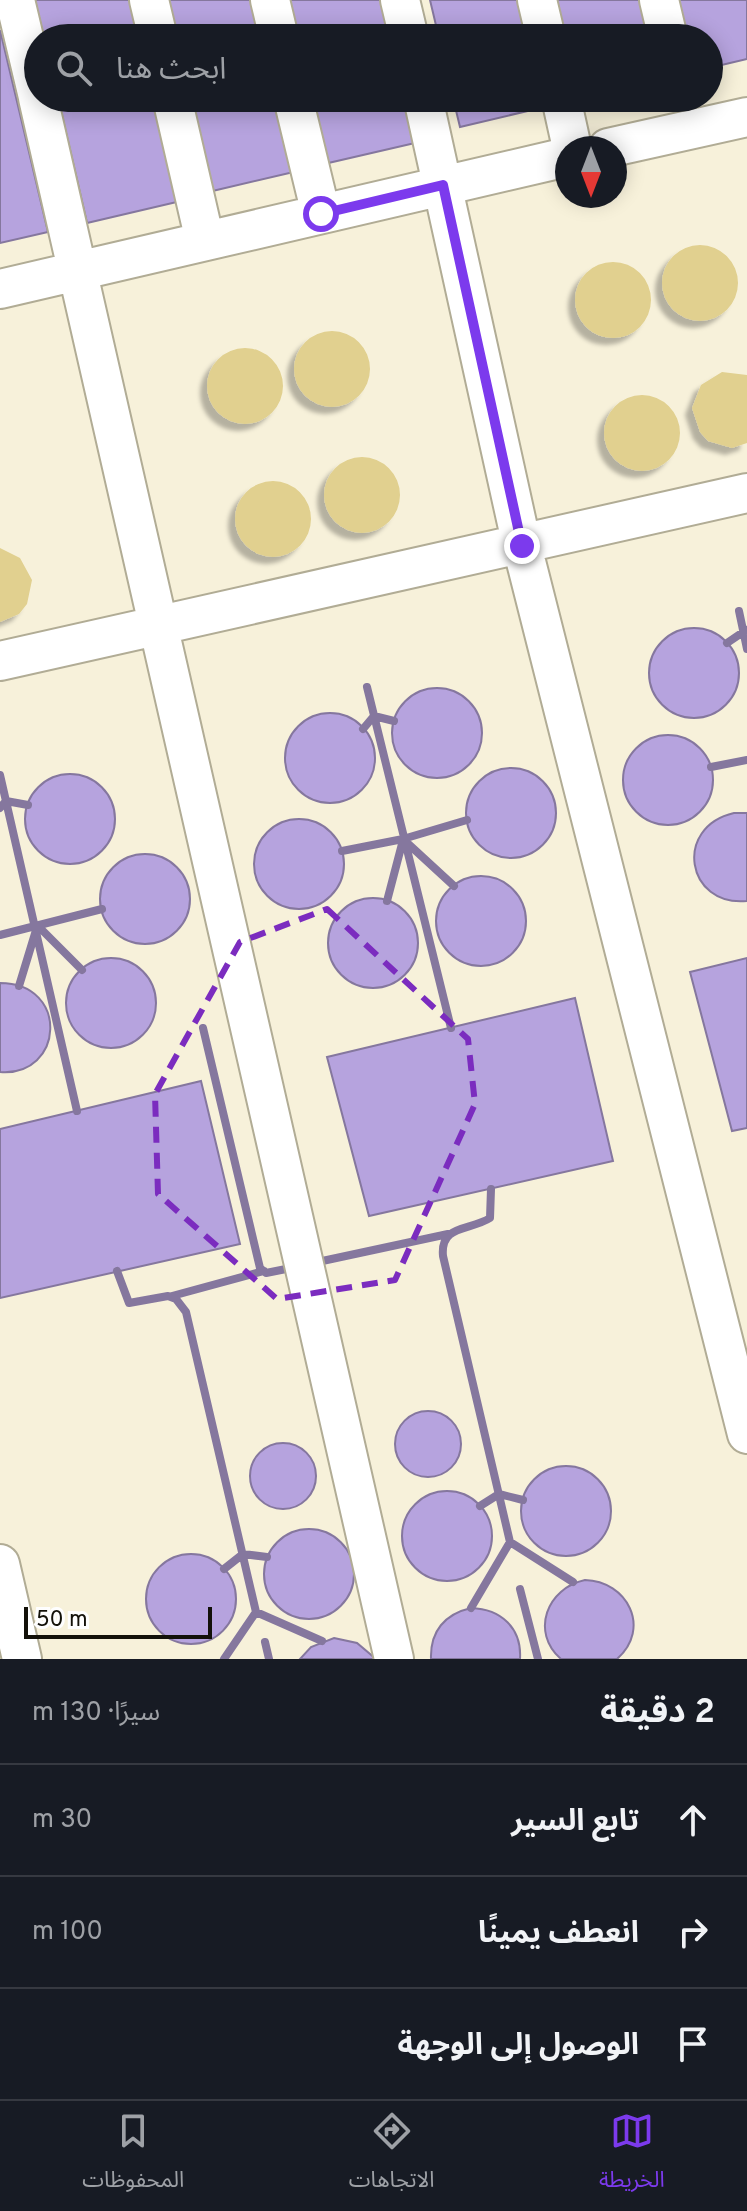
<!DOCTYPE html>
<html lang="ar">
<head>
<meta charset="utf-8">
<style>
  :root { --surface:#171b24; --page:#242831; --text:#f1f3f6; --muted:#9ea1a6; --line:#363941; --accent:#7c3aed }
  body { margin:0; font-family:Overpass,"Noto Sans Arabic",sans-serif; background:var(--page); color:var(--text); direction:rtl }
  .compass { position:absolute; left:555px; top:136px; width:72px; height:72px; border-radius:50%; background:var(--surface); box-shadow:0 4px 20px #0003; rotate:180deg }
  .scale { position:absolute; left:24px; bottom:20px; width:188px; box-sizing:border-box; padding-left:8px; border:4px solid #131109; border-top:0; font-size:22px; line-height:28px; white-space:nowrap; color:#131109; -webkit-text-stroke:6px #fefefe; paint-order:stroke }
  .stop { position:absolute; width:24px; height:24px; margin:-18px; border:6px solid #7c3aed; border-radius:50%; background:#fff }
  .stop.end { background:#7c3aed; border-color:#fff; box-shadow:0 2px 8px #0008 }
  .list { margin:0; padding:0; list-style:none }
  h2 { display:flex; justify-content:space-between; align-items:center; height:104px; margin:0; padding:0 32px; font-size:34px }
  h2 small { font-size:26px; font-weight:400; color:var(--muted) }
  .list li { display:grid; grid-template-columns:52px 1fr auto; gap:24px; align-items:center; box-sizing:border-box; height:112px; padding:0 32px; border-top:2px solid var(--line) }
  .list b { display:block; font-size:30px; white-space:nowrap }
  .list em { font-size:26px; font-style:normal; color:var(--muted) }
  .icon { flex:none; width:44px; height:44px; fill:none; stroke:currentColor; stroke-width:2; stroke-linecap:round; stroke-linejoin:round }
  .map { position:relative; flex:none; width:747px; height:1659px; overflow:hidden; direction:ltr }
  .search { position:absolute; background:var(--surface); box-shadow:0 4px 20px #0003; left:24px; right:24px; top:24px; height:88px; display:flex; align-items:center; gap:20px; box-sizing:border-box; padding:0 28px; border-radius:44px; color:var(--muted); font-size:30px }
  .sheet { height:440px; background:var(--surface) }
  nav { display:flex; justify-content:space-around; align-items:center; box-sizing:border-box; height:112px; border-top:2px solid var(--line); background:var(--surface); font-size:22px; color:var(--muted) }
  nav a { display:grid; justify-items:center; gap:4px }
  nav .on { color:var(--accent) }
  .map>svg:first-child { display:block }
</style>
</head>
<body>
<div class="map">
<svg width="747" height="1659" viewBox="0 0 747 1659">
  <defs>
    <filter id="shadow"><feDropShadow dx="-7" dy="7" stdDeviation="2" flood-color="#0004"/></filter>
  </defs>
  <rect width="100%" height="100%" fill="#f7f1da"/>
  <!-- water -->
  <path fill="#b6a3de" stroke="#85779e" stroke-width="2" d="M 35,0 L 134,0 L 143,38 L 44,38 Z
    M 159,0 L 257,0 L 266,38 L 168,38 Z
    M 285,0 L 381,0 L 390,38 L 294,38 Z
    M 430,0 L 528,0 L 537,38 L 439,38 Z
    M 553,0 L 652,0 L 661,38 L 562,38 Z
    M 677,0 L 747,0 L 747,59 L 709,68 L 709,38 L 686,38 Z
    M 0,30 L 48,232 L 0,243 Z
    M 58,98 L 157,98 L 181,201 L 87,223 Z
    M 182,98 L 280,98 L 298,171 L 204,193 Z
    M 308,98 L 404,98 L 415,143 L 324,164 Z
    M 453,98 L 551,98 L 553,105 L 460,127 Z
    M649 673a45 45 0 1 1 90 0a45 45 0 1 1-90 0Z
    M392 733a45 45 0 1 1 90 0a45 45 0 1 1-90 0Z
    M285 758a45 45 0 1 1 90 0a45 45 0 1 1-90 0Z
    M623 780a45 45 0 1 1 90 0a45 45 0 1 1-90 0Z
    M466 813a45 45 0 1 1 90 0a45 45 0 1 1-90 0Z
    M25 819a45 45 0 1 1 90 0a45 45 0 1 1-90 0Z
    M 734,813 L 747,813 L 747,901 C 686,907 673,827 734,813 Z
    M254 864a45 45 0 1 1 90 0a45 45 0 1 1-90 0Z
    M100 899a45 45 0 1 1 90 0a45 45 0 1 1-90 0Z
    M436 921a45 45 0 1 1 90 0a45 45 0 1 1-90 0Z
    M328 943a45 45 0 1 1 90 0a45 45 0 1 1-90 0Z
    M 747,958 L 747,1128 L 732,1131 L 690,972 Z
    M66 1003a45 45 0 1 1 90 0a45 45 0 1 1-90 0Z
    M 0,983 C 70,983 64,1077 0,1072 Z
    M 575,998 L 613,1161 L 369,1216 L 327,1057 Z
    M 201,1081 L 240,1244 L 0,1298 L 0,1129 Z
    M395 1444a33 33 0 1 1 66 0a33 33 0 1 1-66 0Z
    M250 1476a33 33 0 1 1 66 0a33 33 0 1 1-66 0Z
    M521 1511a45 45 0 1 1 90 0a45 45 0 1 1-90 0Z
    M402 1536a45 45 0 1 1 90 0a45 45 0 1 1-90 0Z
    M264 1574a45 45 0 1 1 90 0a45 45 0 1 1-90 0Z
    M146 1599a45 45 0 1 1 90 0a45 45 0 1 1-90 0Z
    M 585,1580 C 627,1581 652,1628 617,1659 L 561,1659 C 530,1632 547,1588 585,1580 Z
    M 471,1608 C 501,1609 522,1628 520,1659 L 431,1659 C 430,1631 445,1614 471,1608 Z
    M 334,1638 L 357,1643 L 376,1659 L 300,1659 L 311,1647 Z"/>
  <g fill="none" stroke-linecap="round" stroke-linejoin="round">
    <!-- stream -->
    <path stroke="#85779e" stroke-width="8" d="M 739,611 L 747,649
      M 727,643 L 746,630
      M 367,687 L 451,1028
      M 363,729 L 374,716 L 394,721
      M 711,767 L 747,760
      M 0,775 L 77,1111
      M 0,808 L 6,801 L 28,805
      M 404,840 L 454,886
      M 342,851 L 403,839 L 467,820
      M 387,901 L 403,840
      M 38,926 L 82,970
      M 0,935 L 102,909
      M 19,986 L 37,927
      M 203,1028 L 260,1268 L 266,1273 L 296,1267
      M 491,1189 L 490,1218 C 470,1231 440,1224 443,1256 L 510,1542 L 573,1582
      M 313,1263 L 448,1234
      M 117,1271 L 129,1303 L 168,1296 L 176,1299 L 186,1312 L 256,1612 L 224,1659
      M 172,1296 L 264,1271
      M 480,1506 L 499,1494 L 523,1500
      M 224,1569 L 243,1554 L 267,1557
      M 520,1589 L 538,1659
      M 471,1608 L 510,1542
      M 256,1612 L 322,1641
      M 265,1642 L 269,1659"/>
  </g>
  <!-- building -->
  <path fill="#e1d08f" filter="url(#shadow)" d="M662 283a38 38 0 1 1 76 0a38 38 0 1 1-76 0Z
    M575 300a38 38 0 1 1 76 0a38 38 0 1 1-76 0Z
    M294 369a38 38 0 1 1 76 0a38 38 0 1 1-76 0Z
    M207 386a38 38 0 1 1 76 0a38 38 0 1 1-76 0Z
    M 722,372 L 747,375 L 747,443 L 732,448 L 708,441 L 700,432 L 692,408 L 701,385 Z
    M604 433a38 38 0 1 1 76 0a38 38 0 1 1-76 0Z
    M324 495a38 38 0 1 1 76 0a38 38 0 1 1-76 0Z
    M235 519a38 38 0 1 1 76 0a38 38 0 1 1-76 0Z
    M 0,548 L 20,558 L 32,580 L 27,604 L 19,614 L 0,622 Z"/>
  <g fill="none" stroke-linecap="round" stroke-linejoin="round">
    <defs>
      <path id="minor" d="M 15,0 L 38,97
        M 149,0 L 158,38
        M 270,0 L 279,38
        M 400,0 L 409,38
        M 537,0 L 546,38
        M 659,0 L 668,38
        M 38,98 L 394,1659
        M 172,98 L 205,241
        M 293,98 L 321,214
        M 423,98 L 522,546 L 747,1434
        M 561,98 L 572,148
        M 608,148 L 747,117
        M 0,289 L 567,157
        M 0,661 L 747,493
        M 0,1564 L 22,1659"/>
    </defs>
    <!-- minor casing -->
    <use href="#minor" stroke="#b1ac95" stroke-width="42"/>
    <!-- minor -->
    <use href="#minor" stroke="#fff" stroke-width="38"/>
  </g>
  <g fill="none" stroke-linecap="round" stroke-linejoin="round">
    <!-- route -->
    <path stroke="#7c3aed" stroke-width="10" d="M 321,214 L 443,185 L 522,546"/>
  </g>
  <!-- marked area -->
  <path fill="none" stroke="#7b2cbf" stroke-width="6" stroke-dasharray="16 10" stroke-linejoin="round" d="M 327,909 L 468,1039 L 475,1104 L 395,1280 L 277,1299 L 158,1194 L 155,1094 L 240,942 Z"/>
</svg>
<svg class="compass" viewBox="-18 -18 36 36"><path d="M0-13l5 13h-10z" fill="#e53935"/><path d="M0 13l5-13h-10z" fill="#9ea1a6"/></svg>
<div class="scale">50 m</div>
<div class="stop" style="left:321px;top:214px"></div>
<div class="stop end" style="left:522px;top:546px"></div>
<div class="search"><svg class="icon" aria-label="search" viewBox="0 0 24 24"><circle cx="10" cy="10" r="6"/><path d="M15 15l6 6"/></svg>ابحث هنا</div>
</div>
<section class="sheet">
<h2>2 دقيقة<small>سيرًا · 130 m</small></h2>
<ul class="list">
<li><svg class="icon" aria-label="ahead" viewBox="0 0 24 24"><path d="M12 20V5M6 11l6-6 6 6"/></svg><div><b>تابع السير</b></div><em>30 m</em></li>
<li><svg class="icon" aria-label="right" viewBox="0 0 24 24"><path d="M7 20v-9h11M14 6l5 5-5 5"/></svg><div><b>انعطف يمينًا</b></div><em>100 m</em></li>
<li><svg class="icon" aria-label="arrive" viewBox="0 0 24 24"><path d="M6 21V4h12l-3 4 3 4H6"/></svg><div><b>الوصول إلى الوجهة</b></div></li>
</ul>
</section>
<nav>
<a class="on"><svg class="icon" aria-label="map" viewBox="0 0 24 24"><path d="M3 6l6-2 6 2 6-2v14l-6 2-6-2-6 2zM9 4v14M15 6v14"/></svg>الخريطة</a>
<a><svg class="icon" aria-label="directions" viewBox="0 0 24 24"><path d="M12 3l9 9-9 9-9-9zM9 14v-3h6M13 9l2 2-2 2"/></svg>الاتجاهات</a>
<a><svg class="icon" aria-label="saved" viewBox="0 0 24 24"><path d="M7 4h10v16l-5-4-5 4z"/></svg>المحفوظات</a>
</nav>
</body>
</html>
